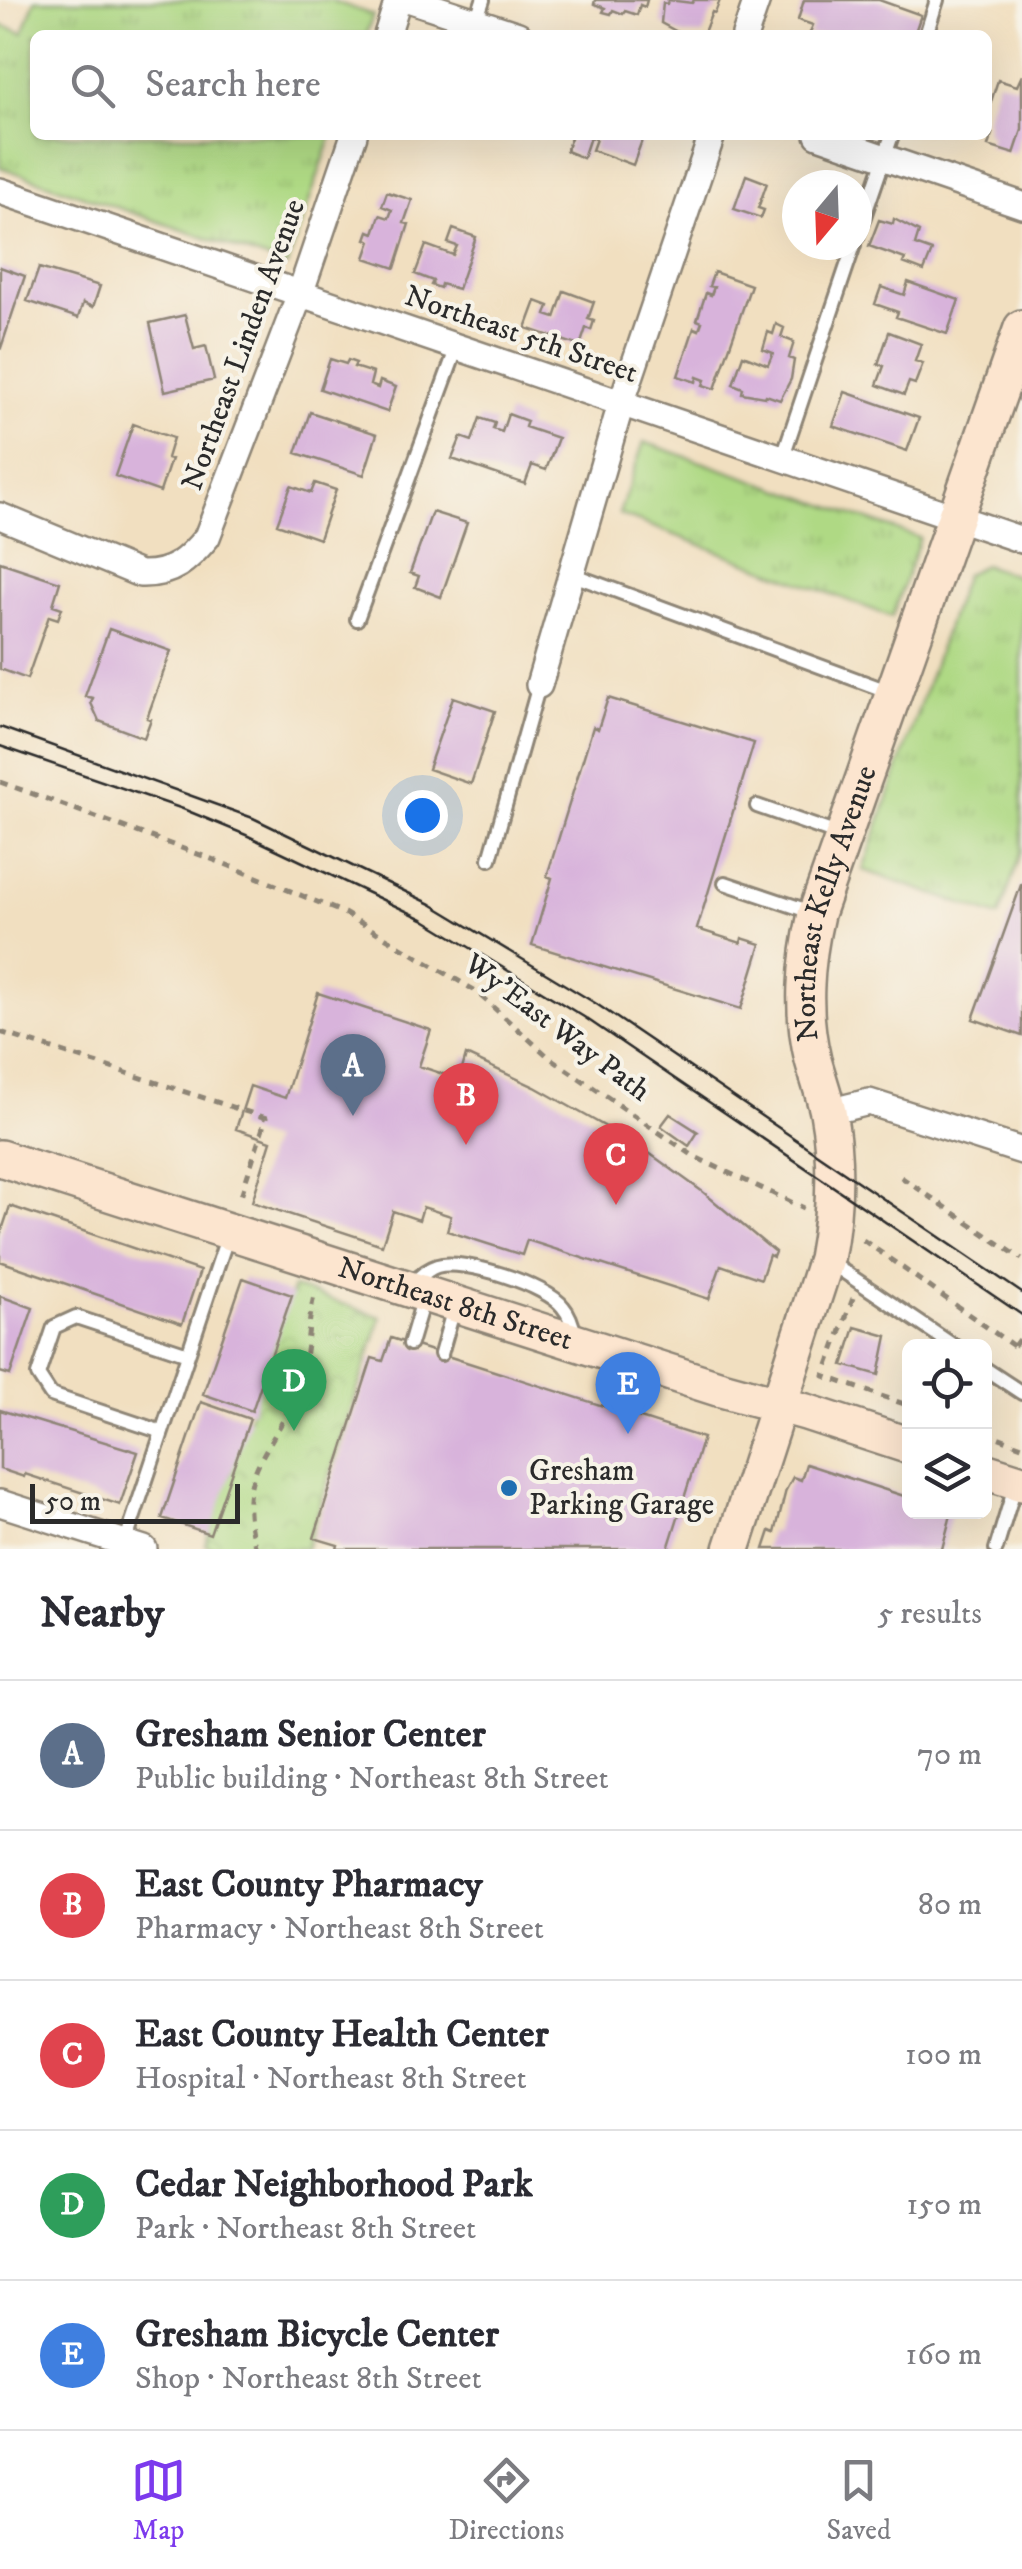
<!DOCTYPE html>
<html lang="en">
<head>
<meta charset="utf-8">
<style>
  :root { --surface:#fff; --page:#f7f7f7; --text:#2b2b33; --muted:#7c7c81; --line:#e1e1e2; --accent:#7c3aed }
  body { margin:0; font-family:"IM FELL DW Pica",serif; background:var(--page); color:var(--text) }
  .controls { position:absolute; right:30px; bottom:30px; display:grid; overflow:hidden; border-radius:15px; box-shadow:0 10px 40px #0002 }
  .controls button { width:90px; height:90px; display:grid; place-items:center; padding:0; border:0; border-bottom:2px solid var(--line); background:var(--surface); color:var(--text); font:50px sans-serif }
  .compass { position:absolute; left:782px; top:170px; width:90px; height:90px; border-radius:50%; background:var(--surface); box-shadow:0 10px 40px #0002; rotate:199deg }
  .scale { position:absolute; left:30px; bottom:25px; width:210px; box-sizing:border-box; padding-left:10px; border:5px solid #2b2b2b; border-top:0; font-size:28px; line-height:35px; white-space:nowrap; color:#2b2b2b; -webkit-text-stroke:8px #f7f3e8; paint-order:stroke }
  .you { position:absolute; left:422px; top:815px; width:35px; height:35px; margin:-25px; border:8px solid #fff; border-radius:50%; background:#1a73e8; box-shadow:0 0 0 15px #1a73e833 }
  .badge { display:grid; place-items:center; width:65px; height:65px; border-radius:50%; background:var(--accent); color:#fff; font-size:32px; font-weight:700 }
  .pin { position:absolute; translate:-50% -82px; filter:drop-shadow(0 2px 5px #0008) }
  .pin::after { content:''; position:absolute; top:52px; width:35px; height:30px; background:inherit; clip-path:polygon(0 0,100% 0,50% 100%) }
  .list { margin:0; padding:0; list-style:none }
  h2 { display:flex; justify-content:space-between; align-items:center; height:130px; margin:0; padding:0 40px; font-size:42px }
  h2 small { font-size:32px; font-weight:400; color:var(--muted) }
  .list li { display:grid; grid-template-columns:65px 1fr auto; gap:30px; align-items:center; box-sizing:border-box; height:150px; padding:0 40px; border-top:2px solid var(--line) }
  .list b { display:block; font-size:38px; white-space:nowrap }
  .list p { margin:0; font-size:32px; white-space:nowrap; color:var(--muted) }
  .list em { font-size:32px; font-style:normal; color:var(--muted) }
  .icon { flex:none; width:55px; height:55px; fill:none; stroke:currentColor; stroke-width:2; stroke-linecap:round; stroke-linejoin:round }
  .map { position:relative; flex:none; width:1022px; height:1549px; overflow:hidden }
  .search { position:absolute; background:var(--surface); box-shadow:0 10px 40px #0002; left:30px; right:30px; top:30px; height:110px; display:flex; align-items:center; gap:25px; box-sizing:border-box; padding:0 35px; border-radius:15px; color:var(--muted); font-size:38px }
  .sheet { height:880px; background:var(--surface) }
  nav { display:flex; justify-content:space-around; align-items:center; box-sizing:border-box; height:140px; border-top:2px solid var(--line); background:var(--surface); font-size:28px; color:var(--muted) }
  nav a { display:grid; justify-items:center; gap:5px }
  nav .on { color:var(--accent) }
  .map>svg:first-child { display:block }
</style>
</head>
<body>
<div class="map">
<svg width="1022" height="1549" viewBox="0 0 1022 1549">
  <defs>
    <pattern id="grass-tufts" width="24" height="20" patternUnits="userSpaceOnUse" patternTransform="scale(2.5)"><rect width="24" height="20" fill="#afd984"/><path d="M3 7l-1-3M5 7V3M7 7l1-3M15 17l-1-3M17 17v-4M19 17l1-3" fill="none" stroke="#97ba72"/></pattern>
    <pattern id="park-crowns" width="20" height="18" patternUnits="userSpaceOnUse" patternTransform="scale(2.5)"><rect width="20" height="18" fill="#afd984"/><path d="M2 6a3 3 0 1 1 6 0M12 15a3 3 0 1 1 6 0" fill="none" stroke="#97ba72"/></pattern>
  </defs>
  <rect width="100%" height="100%" fill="#f7f3e8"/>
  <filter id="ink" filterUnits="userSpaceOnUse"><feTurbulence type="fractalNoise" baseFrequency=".01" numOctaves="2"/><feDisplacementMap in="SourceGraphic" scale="20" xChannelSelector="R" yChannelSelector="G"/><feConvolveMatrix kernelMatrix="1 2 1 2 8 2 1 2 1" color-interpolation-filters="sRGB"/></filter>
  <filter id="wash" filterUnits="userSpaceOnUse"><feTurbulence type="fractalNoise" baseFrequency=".0048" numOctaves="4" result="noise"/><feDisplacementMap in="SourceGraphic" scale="40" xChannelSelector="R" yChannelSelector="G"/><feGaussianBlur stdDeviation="2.25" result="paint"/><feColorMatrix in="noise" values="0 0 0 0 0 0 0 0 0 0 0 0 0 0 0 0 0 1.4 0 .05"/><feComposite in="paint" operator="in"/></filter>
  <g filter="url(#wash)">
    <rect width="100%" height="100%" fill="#f1dfc0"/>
    <!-- grass -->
    <path fill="url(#grass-tufts)" stroke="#6d8258" stroke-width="2.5" d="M 35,0 L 330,0 L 373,15 L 366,35 L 35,35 L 35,135 L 332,135 L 287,266 L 0,167 L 0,25 L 23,33 Z
      M 644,442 L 920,538 L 892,617 L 619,514 Z
      M 984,565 L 1022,578 L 1022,850 L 999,917 L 863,870 L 965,574 Z"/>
    <!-- park -->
    <path fill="url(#park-crowns)" stroke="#6d8258" stroke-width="2.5" d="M 293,1287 L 381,1317 L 306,1549 L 217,1549 L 205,1545 Z"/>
    <g id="blocks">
      <!-- building -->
      <path fill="#d8b3db" d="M 595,0 L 647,0 L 645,7 L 640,5 L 637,15 L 625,11 L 623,14 L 613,10 L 611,14 L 603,12 L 605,8 L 594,4 Z
        M 668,0 L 692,3 L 694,0 L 720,0 L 715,13 L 712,12 L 703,35 L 683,35 L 661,23 L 663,3 L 667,4 Z
        M 804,0 L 879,0 L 921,15 L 914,35 L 809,35 L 813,25 L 798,20 Z
        M 1022,75 L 1022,130 L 1014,154 L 988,146 L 992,134 L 987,133 L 987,114 L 998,80 L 1017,86 Z
        M 572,135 L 644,135 L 633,165 L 592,150 L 596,139 L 590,137 L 583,158 L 566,151 Z
        M 746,175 L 767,183 L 758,208 L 764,210 L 761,218 L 734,209 Z
        M 387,192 L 412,200 L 404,223 L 409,224 L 395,268 L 365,258 L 371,241 L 366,239 L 369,231 L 374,233 L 380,215 L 389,218 L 392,210 L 382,206 Z
        M 894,219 L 919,232 L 915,245 L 932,251 L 924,271 L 903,263 L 905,259 L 869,246 L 879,220 L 893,224 Z
        M 453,229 L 476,237 L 458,289 L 441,284 L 440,288 L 431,285 L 433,281 L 415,274 L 426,245 L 453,255 L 457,246 L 448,243 Z
        M 0,267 L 25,276 L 1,348 L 0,347 Z
        M 39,268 L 100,286 L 93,307 L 83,303 L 78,318 L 27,301 Z
        M 714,272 L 751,285 L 715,389 L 703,385 L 705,380 L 697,377 L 696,382 L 678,376 L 694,328 L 699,330 L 702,322 L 697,320 L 706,293 L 711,295 L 714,287 L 709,286 Z
        M 908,282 L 959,300 L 947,334 L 896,317 L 898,312 L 875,304 L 881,287 L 904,295 Z
        M 564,291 L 594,302 L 588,319 L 594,321 L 591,330 L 586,328 L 580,346 L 526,328 L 536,301 L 549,306 L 546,315 L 555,318 Z
        M 185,315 L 194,349 L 206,346 L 214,380 L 165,391 L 150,323 Z
        M 776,324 L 784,328 L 781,337 L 794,342 L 789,358 L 794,360 L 791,379 L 780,400 L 766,395 L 765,397 L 742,393 L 743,388 L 733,384 L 743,355 L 768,365 L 773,353 L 763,349 L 768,332 L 773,334 Z
        M 889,332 L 921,344 L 915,361 L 923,363 L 915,384 L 909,382 L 904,395 L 877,385 L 884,366 L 878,364 Z
        M 330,359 L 346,364 L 348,360 L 356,363 L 354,367 L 373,373 L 370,385 L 378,388 L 380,381 L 396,387 L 387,412 L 320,389 Z
        M 845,392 L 919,418 L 907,451 L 833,426 Z
        M 310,412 L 377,434 L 364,475 L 296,453 Z
        M 508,414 L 527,421 L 525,427 L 558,438 L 546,470 L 532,465 L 525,484 L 452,459 L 461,437 L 472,441 L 480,418 L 495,423 L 493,429 L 502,432 Z
        M 133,424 L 173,438 L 167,458 L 171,459 L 160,492 L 115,476 Z
        M 315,483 L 336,490 L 319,539 L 277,524 L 291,486 L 311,493 Z
        M 432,512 L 467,523 L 441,597 L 415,587 L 419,576 L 410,573 Z
        M 0,562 L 60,582 L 53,605 L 62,608 L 58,619 L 49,616 L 27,679 L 0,669 Z
        M 109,629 L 171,651 L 147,718 L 151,719 L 144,738 L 99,721 L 91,703 L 93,698 L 85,696 Z
        M 453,697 L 495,711 L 471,784 L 428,769 Z
        M 608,698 L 754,743 L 697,929 L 741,943 L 742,938 L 761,944 L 741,1009 L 532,945 L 552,878 L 547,876 L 593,727 L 598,729 Z
        M 1021,885 L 1022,885 L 1022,1036 L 973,1019 Z
        M 318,993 L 431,1030 L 419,1066 L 452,1077 L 457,1072 L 461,1073 L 466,1055 L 535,1087 L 638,1145 L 703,1192 L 775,1252 L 773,1257 L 769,1255 L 761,1279 L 721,1265 L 709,1299 L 527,1240 L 522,1255 L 447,1231 L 451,1216 L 423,1207 L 419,1220 L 393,1211 L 382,1245 L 252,1202 L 271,1141 L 236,1129 L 250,1086 L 285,1098 Z
        M 670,1114 L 698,1132 L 689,1146 L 661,1126 Z
        M 10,1206 L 200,1271 L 182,1324 L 0,1261 L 0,1236 Z
        M 243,1278 L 292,1295 L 252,1411 L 203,1394 Z
        M 0,1296 L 33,1308 L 10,1375 L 0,1372 Z
        M 855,1327 L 887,1336 L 879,1375 L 843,1365 Z
        M 391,1338 L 703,1438 L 668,1549 L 337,1549 L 338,1545 L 314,1538 L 372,1358 L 383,1361 Z
        M 201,1402 L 250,1419 L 210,1534 L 162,1518 Z
        M 0,1410 L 138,1452 L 120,1505 L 25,1474 L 24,1477 L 0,1469 Z
        M 806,1464 L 910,1498 L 910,1511 L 952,1511 L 942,1549 L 764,1549 L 770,1531 L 775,1533 L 786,1490 L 793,1477 L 801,1480 Z"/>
    </g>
  </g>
  <g filter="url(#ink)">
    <use href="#blocks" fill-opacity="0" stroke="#8e8576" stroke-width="2.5"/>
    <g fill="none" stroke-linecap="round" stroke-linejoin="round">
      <defs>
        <path id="lane" d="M 476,21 L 483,0
          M 926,35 L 937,0
          M 857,237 L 892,135
          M 782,459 L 854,245
          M 571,574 L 890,692
          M 357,619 L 457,347
          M 757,806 L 840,835
          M 490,859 L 539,685
          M 725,883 L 814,913
          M 828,1261 L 954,1346
          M 412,1284 C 420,1277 427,1269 437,1266 C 463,1258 547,1285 563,1307 C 570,1315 573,1326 575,1336
          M 410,1344 L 424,1297
          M 441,1354 L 454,1308
          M 984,1368 L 1022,1393
          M 162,1432 L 51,1395 L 38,1375 L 54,1327 L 76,1317 L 188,1354
          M 125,1543 L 229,1232
          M 996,1549 L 1016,1483"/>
        <path id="street" d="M 411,0 L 518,35
          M 387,35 L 398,0
          M 745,35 L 757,0
          M 818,135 L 1022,205
          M 0,191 L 1022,540
          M 0,516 L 140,574 C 172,575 188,560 207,537 L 300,294 L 354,135
          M 539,685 L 621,404 L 712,135
          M 828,1112 L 869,1102 L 1022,1151
          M 0,1503 L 144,1549"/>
        <g id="secondary">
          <path id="s1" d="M 0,1158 L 718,1388 L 806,1412 L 910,1446"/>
          <path d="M 984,1471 L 1022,1483"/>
          <path id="s2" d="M 732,1549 L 826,1259 C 835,1211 837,1161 828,1112 C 824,1095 818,1078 813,1060 C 801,1011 805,963 816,914 L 1022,328"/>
        </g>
      </defs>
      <!-- lane casing -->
      <use href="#lane" stroke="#8e8576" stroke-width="18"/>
      <!-- street casing -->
      <use href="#street" stroke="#8e8576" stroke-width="30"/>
      <!-- secondary casing -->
      <use href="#secondary" stroke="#8e8576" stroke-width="40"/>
      <!-- path -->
      <path stroke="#8e8576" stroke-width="5" stroke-dasharray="8 8" stroke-linecap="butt" d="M 0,782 L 225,864 L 344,913 L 474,990 L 550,1058 L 695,1157 L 804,1208
        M 0,1032 L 266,1118 L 239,1202
        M 901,1177 L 1022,1259
        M 863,1240 L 1022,1352
        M 853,1298 L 824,1376 L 910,1406
        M 1014,1346 L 1022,1335
        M 984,1432 L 1022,1446
        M 256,1549 C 231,1466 277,1453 299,1383 C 309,1352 307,1322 315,1292"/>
      <!-- lane -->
      <use href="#lane" stroke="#fff" stroke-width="12"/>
      <!-- street -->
      <use href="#street" stroke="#fff" stroke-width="25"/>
      <!-- secondary -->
      <use href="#secondary" stroke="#fce5cf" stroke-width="35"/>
      <!-- tram -->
      <path stroke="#2b2b2b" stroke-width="2.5" d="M 0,727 L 253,818 L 431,904 L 595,1003 L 1022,1293
        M 0,746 L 183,809 L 246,835 L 423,919 L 584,1017 L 1022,1315"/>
    </g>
  </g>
  <!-- markers -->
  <circle fill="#1f6fb2" stroke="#f7f3e8" stroke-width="4" cx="509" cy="1488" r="10"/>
  <g text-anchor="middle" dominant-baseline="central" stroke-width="8" stroke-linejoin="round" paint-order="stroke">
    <!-- street labels -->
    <g font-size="30" fill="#2b2b2b" stroke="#f7f3e8">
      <text transform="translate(521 335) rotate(19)">Northeast 5th Street</text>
      <text transform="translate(244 345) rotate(-70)">Northeast Linden Avenue</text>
      <text stroke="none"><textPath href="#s2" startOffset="668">Northeast Kelly Avenue</textPath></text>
      <text transform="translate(557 1028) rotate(37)">Wy'East Way Path</text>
      <text stroke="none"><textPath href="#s1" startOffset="478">Northeast 8th Street</textPath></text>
    </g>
    <!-- poi labels -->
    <g font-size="30" fill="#2b2b2b" stroke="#f7f3e8" text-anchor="start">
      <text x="529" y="1471">Gresham<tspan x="529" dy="34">Parking Garage</tspan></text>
    </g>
  </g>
</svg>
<div class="controls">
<button><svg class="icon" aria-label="locate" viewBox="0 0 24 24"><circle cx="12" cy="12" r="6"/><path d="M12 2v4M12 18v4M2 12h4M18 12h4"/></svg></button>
<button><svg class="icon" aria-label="layers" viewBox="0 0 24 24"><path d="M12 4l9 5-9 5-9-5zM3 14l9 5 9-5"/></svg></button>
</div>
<svg class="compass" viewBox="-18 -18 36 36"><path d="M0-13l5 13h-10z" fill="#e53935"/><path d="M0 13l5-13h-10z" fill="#7c7c81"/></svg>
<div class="scale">50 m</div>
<div class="you"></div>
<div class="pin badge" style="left:353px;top:1116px;background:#5c6f8a">A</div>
<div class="pin badge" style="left:466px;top:1145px;background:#e0444e">B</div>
<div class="pin badge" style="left:616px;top:1205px;background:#e0444e">C</div>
<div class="pin badge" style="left:294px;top:1431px;background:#2e9e5b">D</div>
<div class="pin badge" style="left:628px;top:1434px;background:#3f7fe0">E</div>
<div class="search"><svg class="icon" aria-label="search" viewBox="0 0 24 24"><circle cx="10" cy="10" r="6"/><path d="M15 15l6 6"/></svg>Search here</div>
</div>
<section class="sheet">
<h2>Nearby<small>5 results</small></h2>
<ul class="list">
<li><span class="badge" style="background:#5c6f8a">A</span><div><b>Gresham Senior Center</b><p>Public building · Northeast 8th Street</p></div><em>70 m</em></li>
<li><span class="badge" style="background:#e0444e">B</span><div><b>East County Pharmacy</b><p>Pharmacy · Northeast 8th Street</p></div><em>80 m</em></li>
<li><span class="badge" style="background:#e0444e">C</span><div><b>East County Health Center</b><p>Hospital · Northeast 8th Street</p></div><em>100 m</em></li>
<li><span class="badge" style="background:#2e9e5b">D</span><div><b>Cedar Neighborhood Park</b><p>Park · Northeast 8th Street</p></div><em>150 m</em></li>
<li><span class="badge" style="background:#3f7fe0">E</span><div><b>Gresham Bicycle Center</b><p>Shop · Northeast 8th Street</p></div><em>160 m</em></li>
</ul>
</section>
<nav>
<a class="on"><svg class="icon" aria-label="map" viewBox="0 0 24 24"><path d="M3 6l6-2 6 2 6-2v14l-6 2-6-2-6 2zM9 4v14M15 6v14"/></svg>Map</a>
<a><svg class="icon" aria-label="directions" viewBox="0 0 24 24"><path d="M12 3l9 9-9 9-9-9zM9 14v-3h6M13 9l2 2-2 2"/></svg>Directions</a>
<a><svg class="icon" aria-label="saved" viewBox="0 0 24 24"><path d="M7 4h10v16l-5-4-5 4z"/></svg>Saved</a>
</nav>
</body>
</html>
